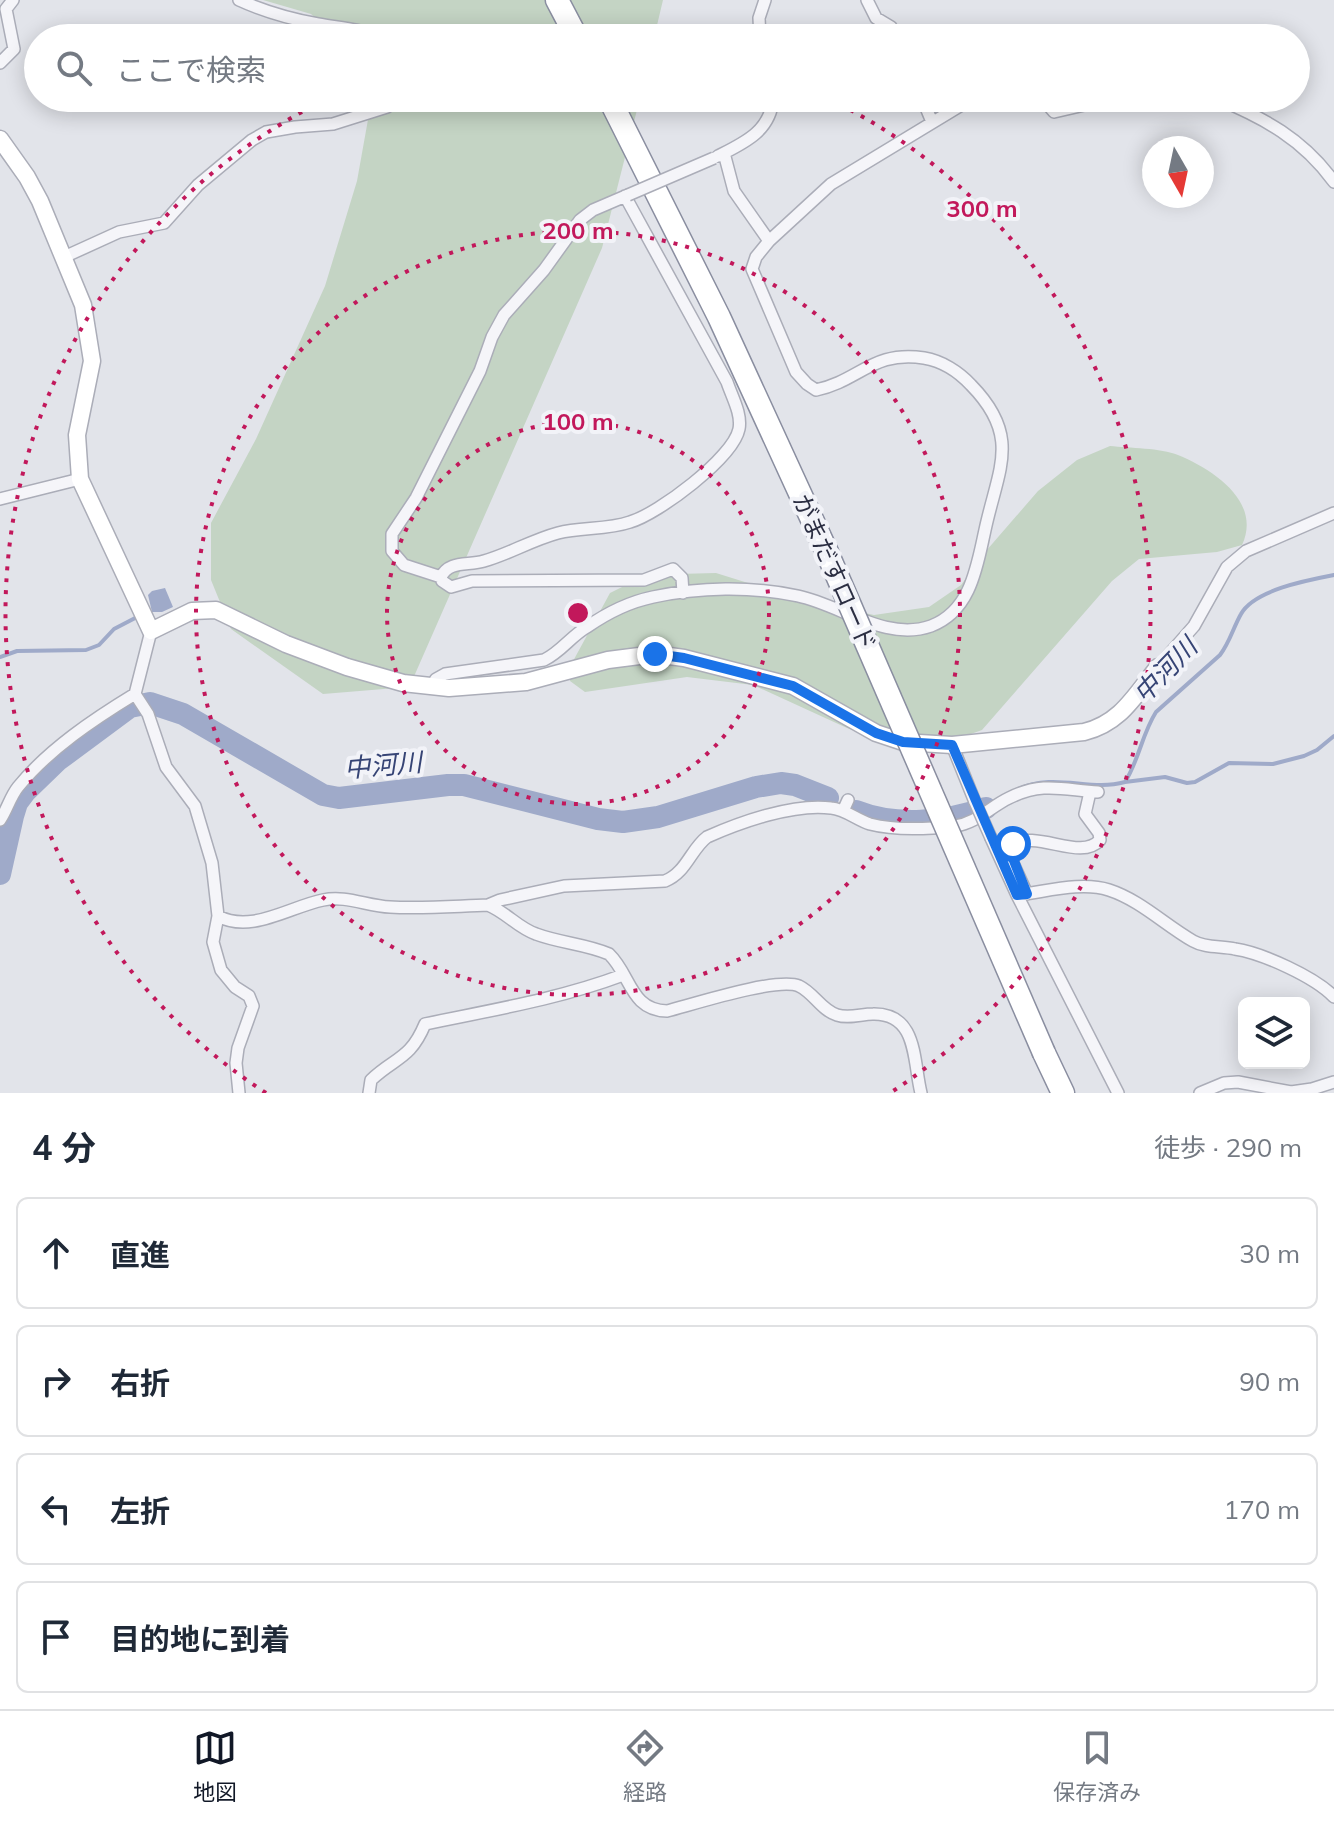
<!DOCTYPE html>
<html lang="ja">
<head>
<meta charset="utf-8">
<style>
  :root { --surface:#fff; --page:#f2f2f3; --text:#1f2937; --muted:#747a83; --line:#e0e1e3; --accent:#111827 }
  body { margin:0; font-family:Mulish,"Noto Sans JP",sans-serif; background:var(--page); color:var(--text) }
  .controls { position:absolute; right:24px; bottom:24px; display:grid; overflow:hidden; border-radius:12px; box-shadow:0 4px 20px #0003 }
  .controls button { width:72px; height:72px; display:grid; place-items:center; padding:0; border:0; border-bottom:2px solid var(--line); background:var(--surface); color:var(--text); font:40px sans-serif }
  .compass { position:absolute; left:1142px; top:136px; width:72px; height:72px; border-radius:50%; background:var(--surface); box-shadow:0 4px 20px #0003; rotate:171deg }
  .stop { position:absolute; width:24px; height:24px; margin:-18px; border:6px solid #1a73e8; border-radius:50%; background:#fff }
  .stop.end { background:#1a73e8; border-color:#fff; box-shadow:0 2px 8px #0008 }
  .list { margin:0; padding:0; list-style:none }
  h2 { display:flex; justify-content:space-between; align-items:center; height:104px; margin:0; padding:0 32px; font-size:34px }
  h2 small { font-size:26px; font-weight:400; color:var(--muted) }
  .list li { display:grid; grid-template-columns:52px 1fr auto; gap:24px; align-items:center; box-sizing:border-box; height:112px; margin:0 16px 16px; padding:0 16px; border:2px solid var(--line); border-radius:12px }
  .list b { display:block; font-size:30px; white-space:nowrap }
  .list em { font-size:26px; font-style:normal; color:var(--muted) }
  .icon { flex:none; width:44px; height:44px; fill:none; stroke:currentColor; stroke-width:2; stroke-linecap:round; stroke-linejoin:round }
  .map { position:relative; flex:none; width:1334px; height:1093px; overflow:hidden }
  .search { position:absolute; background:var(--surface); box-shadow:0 4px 20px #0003; left:24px; right:24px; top:24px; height:88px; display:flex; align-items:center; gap:20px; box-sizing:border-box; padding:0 28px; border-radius:44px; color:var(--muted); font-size:30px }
  .sheet { height:616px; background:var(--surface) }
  nav { display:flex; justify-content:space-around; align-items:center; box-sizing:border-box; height:112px; border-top:2px solid var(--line); background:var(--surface); font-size:22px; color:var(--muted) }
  nav a { display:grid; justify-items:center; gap:4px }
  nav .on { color:var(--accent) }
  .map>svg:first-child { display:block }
</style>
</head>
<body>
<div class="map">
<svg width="1334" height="1093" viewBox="0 0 1334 1093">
  <rect width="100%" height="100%" fill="#e2e4ea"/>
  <!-- green -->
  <path fill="#c4d4c4" d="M 263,0 L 663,0 L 654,38 L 338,38 L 311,14 Z
    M 366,98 L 640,98 L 602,248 L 412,681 L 396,688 L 323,694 L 231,629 L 211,580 L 211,523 L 256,439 L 325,286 L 357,181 L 369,114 Z
    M 1110,446 C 1129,448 1161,448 1178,455 C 1214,470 1262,502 1242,545 L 1217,552 L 1139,559 L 1112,581 L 982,730 L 940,745 L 901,746 L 847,728 L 753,685 L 687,677 L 585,692 L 570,681 L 572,663 L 610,593 L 634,581 L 677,574 L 716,573 L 793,597 L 874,615 L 929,607 L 961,585 L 986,551 L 1038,491 L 1077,460 Z"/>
  <!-- water -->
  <path fill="#9faac9" d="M 165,588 L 173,607 L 162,612 L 152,612 L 148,595 L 152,591 Z"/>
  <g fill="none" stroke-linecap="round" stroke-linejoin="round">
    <!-- stream -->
    <path stroke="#9faac9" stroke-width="4" d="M 0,657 L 17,651 L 86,650 L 99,645 L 114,629 L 139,616
      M 1125,782 L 1165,777 L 1187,783 L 1195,782 L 1229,763 L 1273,764 L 1304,756 L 1317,750 L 1334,736
      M 1018,789 C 1056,772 1089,792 1125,782 C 1139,760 1142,734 1156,712 L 1220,655 C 1230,642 1233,628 1241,614 C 1254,590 1308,580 1334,575"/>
    <!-- river -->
    <path stroke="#9faac9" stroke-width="22" d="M 856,811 C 896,827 946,822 986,808
      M 0,874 L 13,816 L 17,803 L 26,791 L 57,761 L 130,707 L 150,703 L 183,714 L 323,795 L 339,798 L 448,785 L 464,785 L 598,819 L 623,822 L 658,817 L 756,787 L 781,783 L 795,785 L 828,798"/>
    <defs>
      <path id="street" d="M 239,0 C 263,11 291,19 318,24 C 339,28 359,28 379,38
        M 867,0 L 876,18 L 891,27 L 896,38
        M 760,38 L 759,18 L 765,0
        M 0,63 L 14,49 L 6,9 L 13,0
        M 922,98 L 932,122
        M 1042,98 L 1054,112 L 1115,98
        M 1216,98 C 1264,118 1303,139 1334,182
        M 724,153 L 734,191 L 769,241
        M 718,156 C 744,143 771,131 773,98
        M 625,196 L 727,382 C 732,397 742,414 739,429 C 733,458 658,514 630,522 C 607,530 581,527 558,533 C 532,540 509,554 484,561 C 468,566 449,560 441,577 L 442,581 L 451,587 L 472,581 L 644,580 L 673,569 L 682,578 L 683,593
        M 64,257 L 119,232 L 164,223 L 198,185 L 252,140 L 266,132 L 295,127 L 333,124 L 387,107 L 398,98
        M 0,499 L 80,479
        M 441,577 L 404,565 L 392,551 L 392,534 L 416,498 L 480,371 L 492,337 L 504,315 L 544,270 L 580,220 L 593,210 L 628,195
        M 1158,667 L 1194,626 L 1227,567 L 1246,551 L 1334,513
        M 431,687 L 436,679 L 445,674 L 544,660 C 561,652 571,636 587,627 C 607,613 629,602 653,597 C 699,587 752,586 798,596 C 841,605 886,642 931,626 C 971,611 977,566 985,530 C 998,469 1022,437 971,385 C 959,372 942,361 924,358 C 873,350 859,381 816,390 L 807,384 L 796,372 L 752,269 L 756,257 L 769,241 L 831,184 L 973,98
        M 135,694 L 148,714 L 166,767 L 195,806 L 212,863 L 218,916 L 213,942 L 221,970 L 235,987 L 249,996 L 253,1006 L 238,1048 L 236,1063 L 239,1093
        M 952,745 L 975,802
        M 843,811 L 848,800
        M 0,820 C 7,810 10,797 18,787 C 49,749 94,719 135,694 L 151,631
        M 991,838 L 1017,895 L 1118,1093
        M 1027,894 L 1011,859 L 1010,845 C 1038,829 1080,862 1100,840 L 1099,833 L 1085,814 L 1090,792
        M 1017,895 C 1045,892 1081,881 1109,890 C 1140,900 1165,925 1193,941 C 1205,948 1221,946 1235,949 C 1262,953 1315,977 1334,997
        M 488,905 L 500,900 L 564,886 L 665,881 C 686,873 691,849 707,837 C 741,822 794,803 831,808 C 845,809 857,820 870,824 C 897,831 928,829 955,826 C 977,823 990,807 1009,798 C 1043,781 1064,790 1098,792
        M 218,916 C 251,934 289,907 323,900 C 346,895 367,906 390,907 C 422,909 456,906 488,905 C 506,912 518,928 536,934 C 560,943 586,944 609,954 C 631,975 630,1010 667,1011 C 694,1004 777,977 799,986 C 814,993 821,1010 837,1015 C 849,1019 861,1014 873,1014 C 918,1013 913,1061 921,1093
        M 369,1093 L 371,1080 C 395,1057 410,1060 425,1024 C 492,1010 559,999 623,975
        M 1200,1093 L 1224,1083 L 1238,1082 L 1291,1092 L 1312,1089 L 1334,1082"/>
      <path id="secondary" d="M 0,139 L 27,177 L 40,201 L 83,305 L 92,361 L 77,435 L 80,479 L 151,631 L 192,611 L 216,610 L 286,644 L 347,667 L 403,683 L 449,688 L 526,682 L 608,660 L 655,654 L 684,658 L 793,686 L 876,733 L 903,742 L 952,745 L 1084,732 C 1121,723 1135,695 1158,667"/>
      <path id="highway" d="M 557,0 L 577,38
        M 609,98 L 719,317 L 826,550
        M 1044,1053 L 1063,1093"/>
    </defs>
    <!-- street casing -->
    <use href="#street" stroke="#abadb8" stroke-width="14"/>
    <!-- secondary casing -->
    <use href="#secondary" stroke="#abadb8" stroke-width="19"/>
    <!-- highway casing -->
    <use href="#highway" stroke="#8a8ea0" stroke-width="25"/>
    <!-- street -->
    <use href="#street" stroke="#f5f5f9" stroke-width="11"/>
    <!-- secondary -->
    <use href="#secondary" stroke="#fff" stroke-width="16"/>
    <!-- highway -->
    <use href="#highway" stroke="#fff" stroke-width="22"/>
    <defs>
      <path id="street-bridge" d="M 628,195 L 714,158
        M 975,802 L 991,838"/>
      <path id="highway-bridge" d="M 826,550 L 1044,1053"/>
    </defs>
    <!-- street-bridge casing -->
    <use href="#street-bridge" stroke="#abadb8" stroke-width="14" stroke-linecap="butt"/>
    <!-- highway-bridge casing -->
    <use href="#highway-bridge" stroke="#8a8ea0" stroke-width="25" stroke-linecap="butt"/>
    <!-- street-bridge -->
    <use href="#street-bridge" stroke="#f5f5f9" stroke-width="11"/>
    <!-- highway-bridge -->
    <use href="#highway-bridge" stroke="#fff" stroke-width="22"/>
  </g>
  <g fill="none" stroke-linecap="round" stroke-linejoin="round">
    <!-- route -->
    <path stroke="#1a73e8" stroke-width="10" d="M 655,654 L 684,658 L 793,686 L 876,733 L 903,742 L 952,745 L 1017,895 L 1027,894 L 1009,848 L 1013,844"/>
  </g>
  <!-- distance rings -->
  <g fill="none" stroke="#c2185b" stroke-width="4" stroke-dasharray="4 8">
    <circle cx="578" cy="613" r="191"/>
    <circle cx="578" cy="613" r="382"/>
    <path d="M266 1093A572 572 0 0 1 327 99M829 99A572 572 0 0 1 890 1093"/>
  </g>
  <g text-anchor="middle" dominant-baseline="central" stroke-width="8" stroke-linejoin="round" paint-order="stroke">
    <!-- street labels -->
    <g font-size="24" fill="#2b2e42" stroke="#f2f3f8">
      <text transform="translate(835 572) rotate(66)">がまだすロード</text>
    </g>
    <!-- water labels -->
    <g font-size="26" font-style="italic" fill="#364475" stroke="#f2f3f8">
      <text transform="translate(1165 670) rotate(-46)">中河川</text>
      <text transform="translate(383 765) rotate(-5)">中河川</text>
    </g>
  </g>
  <circle cx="578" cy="613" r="12" fill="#c2185b" stroke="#f2f3f8" stroke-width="4"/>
  <g font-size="24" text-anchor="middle" font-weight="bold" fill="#c2185b" stroke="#f2f3f8" stroke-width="8" stroke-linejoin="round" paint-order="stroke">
    <text x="982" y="217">300 m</text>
    <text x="578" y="239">200 m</text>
    <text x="578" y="430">100 m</text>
  </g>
</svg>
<div class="controls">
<button><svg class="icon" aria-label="layers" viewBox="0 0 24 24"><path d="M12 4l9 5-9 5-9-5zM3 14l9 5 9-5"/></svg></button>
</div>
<svg class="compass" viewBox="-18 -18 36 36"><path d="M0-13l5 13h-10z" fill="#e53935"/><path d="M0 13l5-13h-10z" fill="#747a83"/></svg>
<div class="stop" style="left:1013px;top:844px"></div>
<div class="stop end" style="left:655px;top:654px"></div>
<div class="search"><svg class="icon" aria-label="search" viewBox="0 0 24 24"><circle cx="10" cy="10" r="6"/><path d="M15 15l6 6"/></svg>ここで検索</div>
</div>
<section class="sheet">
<h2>4 分<small>徒歩 · 290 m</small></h2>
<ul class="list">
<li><svg class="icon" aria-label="ahead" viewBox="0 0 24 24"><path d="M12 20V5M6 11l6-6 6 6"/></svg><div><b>直進</b></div><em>30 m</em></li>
<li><svg class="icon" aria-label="right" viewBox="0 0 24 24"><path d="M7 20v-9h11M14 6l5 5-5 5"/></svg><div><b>右折</b></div><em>90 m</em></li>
<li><svg class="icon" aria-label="left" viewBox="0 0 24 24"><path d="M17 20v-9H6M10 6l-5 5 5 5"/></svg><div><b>左折</b></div><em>170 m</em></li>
<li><svg class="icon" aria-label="arrive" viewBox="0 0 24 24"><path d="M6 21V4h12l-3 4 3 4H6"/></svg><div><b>目的地に到着</b></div></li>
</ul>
</section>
<nav>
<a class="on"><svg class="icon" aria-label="map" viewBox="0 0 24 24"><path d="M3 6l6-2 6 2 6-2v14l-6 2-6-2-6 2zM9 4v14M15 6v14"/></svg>地図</a>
<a><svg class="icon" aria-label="directions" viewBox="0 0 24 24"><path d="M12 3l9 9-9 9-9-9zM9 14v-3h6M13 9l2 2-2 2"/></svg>経路</a>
<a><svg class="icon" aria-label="saved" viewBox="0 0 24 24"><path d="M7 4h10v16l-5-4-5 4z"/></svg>保存済み</a>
</nav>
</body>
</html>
